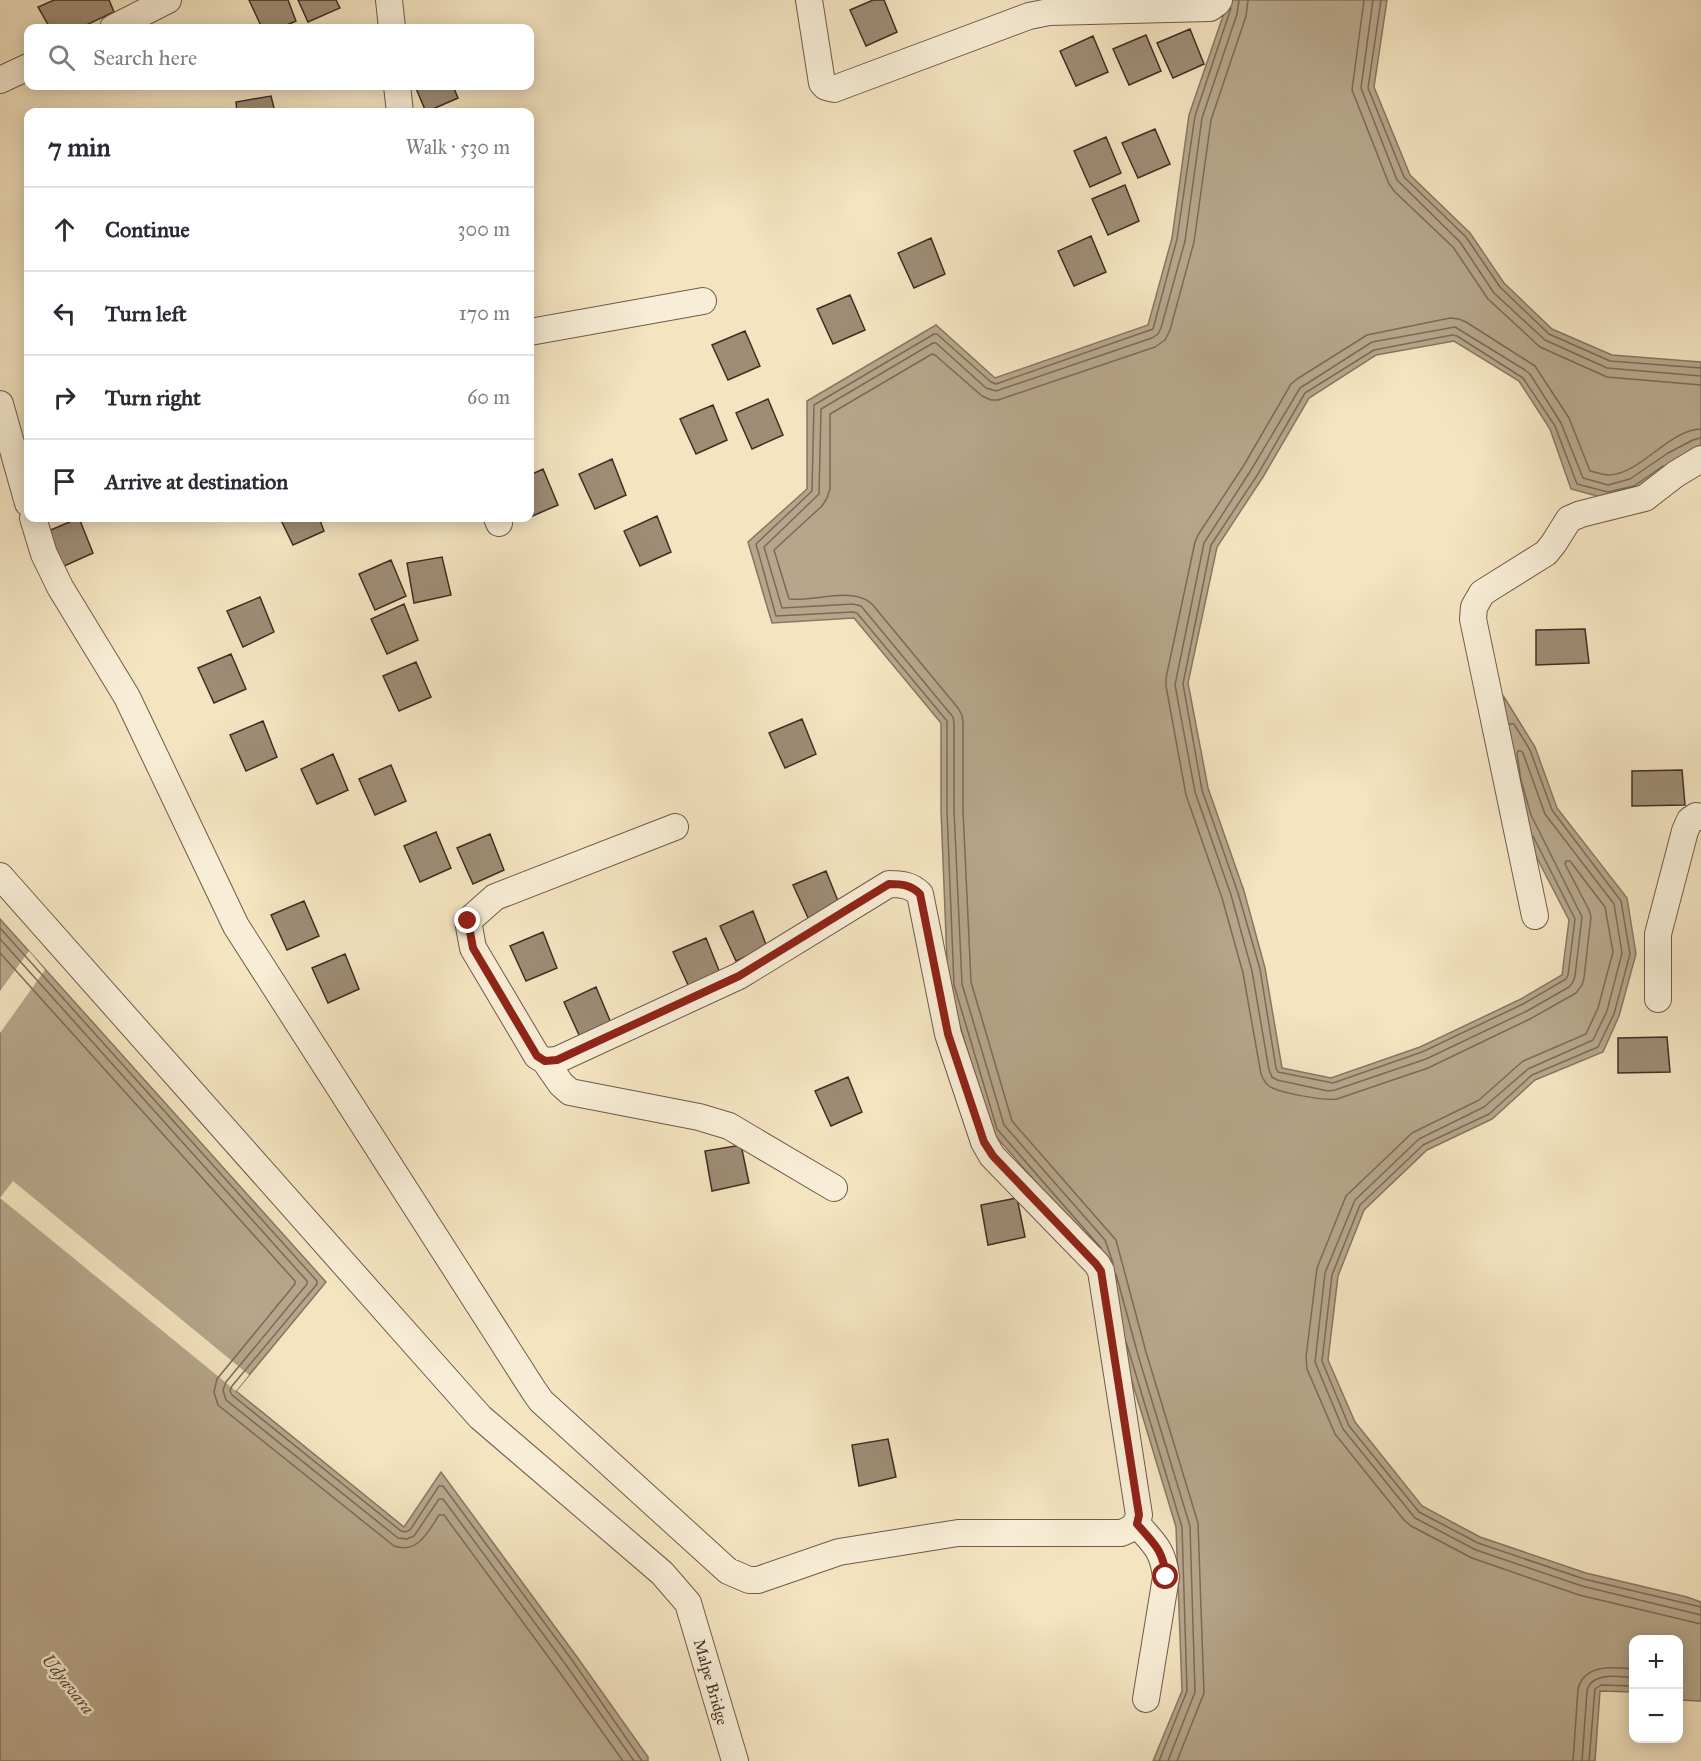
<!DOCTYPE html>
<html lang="en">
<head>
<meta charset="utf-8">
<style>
  :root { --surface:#fff; --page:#f7f7f7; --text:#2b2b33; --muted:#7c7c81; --line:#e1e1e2 }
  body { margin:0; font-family:"IM FELL Great Primer",serif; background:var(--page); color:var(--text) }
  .controls { position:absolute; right:18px; bottom:18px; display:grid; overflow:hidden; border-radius:12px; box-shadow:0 3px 15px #0003 }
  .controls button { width:54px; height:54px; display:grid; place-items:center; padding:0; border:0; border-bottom:2px solid var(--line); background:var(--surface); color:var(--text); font:30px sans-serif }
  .stop { position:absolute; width:18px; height:18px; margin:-14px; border:4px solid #8f2418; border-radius:50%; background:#fff }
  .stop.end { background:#8f2418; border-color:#fff; box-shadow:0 2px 6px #0008 }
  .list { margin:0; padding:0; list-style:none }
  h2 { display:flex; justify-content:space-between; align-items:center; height:78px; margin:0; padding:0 24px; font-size:26px }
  h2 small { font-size:20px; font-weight:400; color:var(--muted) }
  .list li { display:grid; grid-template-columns:39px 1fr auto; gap:18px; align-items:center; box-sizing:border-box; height:84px; padding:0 24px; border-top:2px solid var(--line) }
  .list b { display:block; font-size:22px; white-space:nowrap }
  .list em { font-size:20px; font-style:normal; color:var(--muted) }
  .icon { flex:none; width:33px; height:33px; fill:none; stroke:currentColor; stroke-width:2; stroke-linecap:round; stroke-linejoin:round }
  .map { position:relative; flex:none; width:1701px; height:1761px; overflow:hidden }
  .search { position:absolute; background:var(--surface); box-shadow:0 3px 15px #0003; left:24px; top:24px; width:510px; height:66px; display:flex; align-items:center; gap:15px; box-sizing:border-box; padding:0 21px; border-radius:12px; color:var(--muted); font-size:22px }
  .panel { position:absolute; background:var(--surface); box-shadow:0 3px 15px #0003; left:24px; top:108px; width:510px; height:414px; border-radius:12px }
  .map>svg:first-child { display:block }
</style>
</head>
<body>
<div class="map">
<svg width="1701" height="1761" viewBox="0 0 1701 1761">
  <rect width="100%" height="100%" fill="#f4e4c0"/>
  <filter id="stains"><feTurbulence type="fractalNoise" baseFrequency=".00333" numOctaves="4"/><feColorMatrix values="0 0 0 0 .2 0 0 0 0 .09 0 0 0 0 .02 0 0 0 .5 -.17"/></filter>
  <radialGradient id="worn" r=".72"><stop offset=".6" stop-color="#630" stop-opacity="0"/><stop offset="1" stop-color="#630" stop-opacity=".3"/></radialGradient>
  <!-- water -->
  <path fill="#b7a68b" stroke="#887662" stroke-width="1.5" d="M 1226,0 L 1387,0 L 1374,87 L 1410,175 L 1470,233 L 1504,283 L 1552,329 L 1612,355 L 1701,362 L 1701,450 L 1636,492 L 1608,499 L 1571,489 L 1550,429 L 1519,381 L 1454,341 L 1376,355 L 1309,398 L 1263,477 L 1217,547 L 1188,683 L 1208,788 L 1244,891 L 1265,968 L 1282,1068 L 1331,1078 L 1420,1047 L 1521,999 L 1562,975 L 1569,920 L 1538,860 L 1518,819 L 1501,745 L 1504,697 L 1535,747 L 1557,808 L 1627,898 L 1636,954 L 1619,1016 L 1603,1052 L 1535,1080 L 1492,1119 L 1427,1150 L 1364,1210 L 1338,1276 L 1328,1360 L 1355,1422 L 1422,1506 L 1480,1537 L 1586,1573 L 1687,1597 L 1701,1602 L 1701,1701 L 1679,1700 L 1678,1640 L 1634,1640 L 1633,1692 L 1600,1691 L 1595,1761 L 1153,1761 L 1182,1691 L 1176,1527 L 1125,1358 L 1095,1249 L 992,1132 L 948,986 L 941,811 L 941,723 L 854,618 L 772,623 L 748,542 L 807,489 L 807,401 L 936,325 L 995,378 L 1148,325 L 1172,238 L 1189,115 L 1225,10 Z
    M 0,919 L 326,1282 L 236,1391 L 404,1527 L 441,1472 L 577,1657 L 648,1757 L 648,1761 L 0,1761 Z"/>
  <!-- pier -->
  <path fill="#f4e4c0" d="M 29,951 L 45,970 L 0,1033 L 0,991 Z
    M 13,1181 L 249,1375 L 236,1391 L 0,1198 Z"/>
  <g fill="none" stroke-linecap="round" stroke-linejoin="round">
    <!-- shore -->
    <path stroke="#7c6a58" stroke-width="1.5" d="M 1364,0 L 1352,90 L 1389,184 L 1395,192 L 1453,247 L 1488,299 L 1540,347 L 1607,377 L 1701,385
      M 1373,0 L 1361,88 L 1397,180 L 1460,242 L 1494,293 L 1545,340 L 1607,368 L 1701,376
      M 1381,0 L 1368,88 L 1404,177 L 1466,237 L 1500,287 L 1549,334 L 1610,361 L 1701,368
      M 1701,429 C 1668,430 1641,474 1609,475 C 1603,475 1596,472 1590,471 L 1569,418 L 1535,366 L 1466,322 L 1459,319 L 1450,318 L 1367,335 L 1297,379 L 1291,384 L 1244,465 L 1198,535 L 1195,542 L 1166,678 L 1166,686 L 1186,795 L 1222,898 L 1243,973 L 1261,1074 C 1263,1079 1265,1083 1269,1086 C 1278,1093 1326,1101 1337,1099 L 1428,1068 L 1530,1019 L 1576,993 L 1582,985 L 1584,978 L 1591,917 L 1589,910 L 1565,864 L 1566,861 L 1570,861 L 1605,907 L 1613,952 L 1598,1008 L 1586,1034 L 1523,1061 L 1479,1100 L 1412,1133 L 1346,1196 L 1317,1268 L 1306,1357 L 1307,1369 L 1335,1434 L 1404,1520 L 1411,1526 L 1472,1558 L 1579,1595 L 1701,1624
      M 1701,438 L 1693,440 L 1668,453 L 1630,479 L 1608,485 L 1583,478 L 1561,423 L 1530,374 L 1525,370 L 1455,327 L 1372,342 L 1300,388 L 1251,470 L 1204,543 L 1175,685 L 1195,792 L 1231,895 L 1252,971 L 1269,1070 L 1272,1077 L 1277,1080 L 1328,1091 L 1335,1090 L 1426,1059 L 1527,1011 L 1569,987 L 1573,982 L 1575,976 L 1582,917 L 1531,815 L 1521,780 L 1517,754 L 1518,751 L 1521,751 L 1523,753 L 1545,814 L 1614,904 L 1622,953 L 1607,1011 L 1593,1040 L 1528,1069 L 1484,1107 L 1419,1139 L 1355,1200 L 1325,1273 L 1315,1362 L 1343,1429 L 1415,1518 L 1476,1550 L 1582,1586 L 1701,1615
      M 1509,724 L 1514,724 L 1530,750 L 1552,810 L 1621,901 L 1630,954 L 1614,1014 L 1598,1047 L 1532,1075 L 1489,1114 L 1423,1145 L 1360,1205 L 1332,1275 L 1322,1361 L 1349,1426 L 1419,1512 L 1478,1543 L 1584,1579 L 1701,1607
      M 1533,836 L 1575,919 L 1568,975 L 1566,979 L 1523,1004 L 1422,1052 L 1333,1083 L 1278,1072 L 1276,1068 L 1260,969 L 1238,893 L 1202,790 L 1183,684 L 1211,545 L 1258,474 L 1305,393 L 1374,350 L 1452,335 L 1457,336 L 1523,378 L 1555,426 L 1577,484 L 1608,492 L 1634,486 L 1663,466
      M 0,928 L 317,1281 L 317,1284 L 232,1386 L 230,1391 L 232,1395 L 401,1531 L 405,1532 L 410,1530 L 439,1486 L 443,1486 L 572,1660 L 642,1761
      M 0,939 L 307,1281 L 307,1284 L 226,1382 L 223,1390 L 226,1400 L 398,1538 L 407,1539 L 414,1536 L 439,1499 L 443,1499 L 566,1665 L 634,1761
      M 0,953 L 295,1281 L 295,1284 L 217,1379 L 214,1392 L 218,1405 L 394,1546 C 418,1554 428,1532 439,1515 L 444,1515 L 558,1670 L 623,1761
      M 1101,1248 L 997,1129 L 954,985 L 947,811 L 947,721 L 857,613 L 853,612 L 776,616 L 756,544 L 812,491 L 814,405 L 934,334 L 937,334 L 991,382 L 996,384 L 1153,329 L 1177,239 L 1195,116 L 1231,8
      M 1113,1263 L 1105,1240 L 1004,1125 L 962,984 L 954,810 L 954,723 L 953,717 L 861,606 L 853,604 L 782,608 L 764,547 L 819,494 L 821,409 L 933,343 L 936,343 L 986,388 L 996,391 L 1152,338 L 1158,334 L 1161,328 L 1185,241 L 1202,118 L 1237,14 L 1239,0
      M 1116,1274 L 1138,1355 L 1190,1526 L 1195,1692 L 1168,1761
      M 1126,1342 L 1182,1527 L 1187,1691 L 1159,1761
      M 1177,1761 L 1204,1693 L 1198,1523 L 1146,1352 L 1116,1240 L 1012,1121 L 971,982 L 963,810 L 963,723 L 962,715 L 958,708 L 872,604 C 854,586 813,602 789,599 L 774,550 L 822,506 L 827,498 L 830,489 L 830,414 L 932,354 L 935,355 L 982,396 L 991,400 L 998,400 L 1155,347 L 1165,340 L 1170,330 L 1194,242 L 1211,120 L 1246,16 L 1248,0
      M 1573,1761 L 1578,1689 C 1584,1664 1612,1667 1634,1669
      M 1582,1761 L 1587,1691 C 1591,1672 1618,1676 1634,1678
      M 1589,1761 L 1595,1689 L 1601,1685 L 1634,1686"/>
  </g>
  <!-- building -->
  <path fill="#9e8c75" stroke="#412d24" stroke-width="1.5" d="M 54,0 L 109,0 L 114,12 L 80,28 L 50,28 L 38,7 Z
    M 249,0 L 288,0 L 296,21 L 280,28 L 262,28 Z
    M 298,0 L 336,0 L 340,8 L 308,22 Z
    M 873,0 L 884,0 L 897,32 L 866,46 L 850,10 Z
    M 1190,29 L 1204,64 L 1173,78 L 1157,43 Z
    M 1146,35 L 1161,71 L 1129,85 L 1113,49 Z
    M 1093,36 L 1108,72 L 1076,86 L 1060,51 Z
    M 415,86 L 453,86 L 458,98 L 426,112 Z
    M 271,96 L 275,112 L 237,112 L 236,102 Z
    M 1155,129 L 1170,164 L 1138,178 L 1122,143 Z
    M 1106,137 L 1121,173 L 1090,187 L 1074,151 Z
    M 1125,185 L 1139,221 L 1108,235 L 1092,199 Z
    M 1091,236 L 1106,272 L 1074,286 L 1058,251 Z
    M 931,238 L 945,274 L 914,288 L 898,253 Z
    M 850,295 L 865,330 L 833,344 L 817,309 Z
    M 745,331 L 760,366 L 728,380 L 712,345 Z
    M 768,399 L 783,435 L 752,449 L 736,413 Z
    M 713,405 L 727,440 L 696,454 L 680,419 Z
    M 612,459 L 626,495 L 595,509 L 579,474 Z
    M 543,469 L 558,505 L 530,517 L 530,475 Z
    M 657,516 L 671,552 L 640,566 L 624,531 Z
    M 79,518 L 93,553 L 62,567 L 46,532 Z
    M 280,518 L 319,518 L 324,531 L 293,545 Z
    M 442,557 L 451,595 L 414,603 L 407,563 Z
    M 391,560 L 406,596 L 375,610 L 359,574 Z
    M 260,597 L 274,632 L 243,647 L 227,611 Z
    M 404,604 L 418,640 L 387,654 L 371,619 Z
    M 1585,629 L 1589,663 L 1536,665 L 1536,630 Z
    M 231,654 L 246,689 L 214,703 L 198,668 Z
    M 416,662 L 431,697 L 399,711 L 383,676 Z
    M 802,719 L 816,754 L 785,768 L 769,733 Z
    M 263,721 L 277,757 L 246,771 L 230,735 Z
    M 333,754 L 348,790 L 317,804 L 301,769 Z
    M 391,765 L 406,801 L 375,815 L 359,779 Z
    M 1682,770 L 1685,805 L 1632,806 L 1632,771 Z
    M 436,832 L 451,868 L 420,882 L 404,846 Z
    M 490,834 L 504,870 L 473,884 L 457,848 Z
    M 826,871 L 840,906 L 809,920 L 793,885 Z
    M 304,901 L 319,936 L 287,950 L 271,915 Z
    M 753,911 L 767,947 L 736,961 L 720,926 Z
    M 543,932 L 557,968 L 526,981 L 510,946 Z
    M 706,938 L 720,973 L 689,987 L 673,952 Z
    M 345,954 L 359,989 L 328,1003 L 312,968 Z
    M 596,987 L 611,1023 L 580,1037 L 564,1002 Z
    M 1667,1037 L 1670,1072 L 1618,1073 L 1618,1038 Z
    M 848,1077 L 862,1112 L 831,1126 L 815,1091 Z
    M 741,1145 L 749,1183 L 712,1191 L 705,1151 Z
    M 1017,1198 L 1025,1237 L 988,1245 L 981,1205 Z
    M 888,1439 L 896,1477 L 859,1486 L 852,1445 Z"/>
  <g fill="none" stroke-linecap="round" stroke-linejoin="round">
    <defs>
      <path id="minor" d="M 389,0 L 392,28
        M 809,0 L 822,83 L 826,87 L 834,89 L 1029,16 L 1049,12 L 1210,8 L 1217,3 L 1219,0
        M 113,28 L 168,0
        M 0,80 L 28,67
        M 397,86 L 400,112
        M 530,332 L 703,301
        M 0,404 L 28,503
        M 33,518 L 44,554 L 60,587 L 127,697 L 236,926 L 534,1391 L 541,1401 L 728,1571 L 749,1580 L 758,1580 L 839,1552 L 958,1533 L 1121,1533 C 1132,1529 1136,1526 1139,1515 L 1101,1271 L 1097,1264 L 992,1156 L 984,1142 L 948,1034 L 920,894 C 911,885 902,884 889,884 L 739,976 L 557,1060 L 545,1061 L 537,1056 L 473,948 L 468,921 L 495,897 L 675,827
        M 497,518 L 499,523
        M 0,876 L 480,1417 L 662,1573 L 688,1603 L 735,1761
        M 1535,916 L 1473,619 L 1474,607 L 1482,593 L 1546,553 L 1554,543 L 1569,519 L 1581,514 L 1645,498 L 1676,474 L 1701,459
        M 1658,999 L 1658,934 L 1685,831 L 1690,820 L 1696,816 L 1701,817
        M 545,1061 L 561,1084 L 570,1092 L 699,1117 L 729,1126 L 834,1188
        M 1137,1524 C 1154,1544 1163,1549 1166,1577 L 1146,1699"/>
    </defs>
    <!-- minor casing -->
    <use href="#minor" stroke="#6e5b4b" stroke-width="28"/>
    <!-- minor -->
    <use href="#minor" stroke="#f8edd6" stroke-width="26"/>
  </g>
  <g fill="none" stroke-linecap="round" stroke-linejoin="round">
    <!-- route -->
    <path stroke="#8f2418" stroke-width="8" d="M 468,921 L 473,948 L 537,1056 L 545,1061 L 557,1060 L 739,976 L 889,884 C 902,884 911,885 920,894 L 948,1034 L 984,1142 L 993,1156 L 1096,1264 L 1101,1271 L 1139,1515 L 1137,1524 C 1154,1544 1163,1549 1166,1577"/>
  </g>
  <g text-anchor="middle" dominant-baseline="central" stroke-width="5" stroke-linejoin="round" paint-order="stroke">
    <!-- street labels -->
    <g font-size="16" fill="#412d24" stroke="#f8edd6">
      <text transform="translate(711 1682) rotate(74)">Malpe Bridge</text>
    </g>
    <!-- water labels -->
    <g font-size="18" font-style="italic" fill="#5e4b3e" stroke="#f8edd6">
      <text transform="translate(68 1684) rotate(51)">Udyavara</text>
    </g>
  </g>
  <rect width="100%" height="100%" filter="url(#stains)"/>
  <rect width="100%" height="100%" fill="url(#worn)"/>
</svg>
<div class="controls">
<button>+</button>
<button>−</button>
</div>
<div class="stop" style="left:1166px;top:1577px"></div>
<div class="stop end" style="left:468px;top:921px"></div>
<div class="search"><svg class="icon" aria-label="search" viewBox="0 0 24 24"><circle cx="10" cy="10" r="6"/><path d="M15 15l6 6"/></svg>Search here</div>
<section class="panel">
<h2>7 min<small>Walk · 530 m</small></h2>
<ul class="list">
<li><svg class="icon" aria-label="ahead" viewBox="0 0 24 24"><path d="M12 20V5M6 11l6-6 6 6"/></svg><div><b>Continue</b></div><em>300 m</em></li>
<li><svg class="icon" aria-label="left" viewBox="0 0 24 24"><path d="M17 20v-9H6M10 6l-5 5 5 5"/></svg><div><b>Turn left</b></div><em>170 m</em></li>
<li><svg class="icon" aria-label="right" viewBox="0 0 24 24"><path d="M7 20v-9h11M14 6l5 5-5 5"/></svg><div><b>Turn right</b></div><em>60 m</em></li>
<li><svg class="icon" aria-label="arrive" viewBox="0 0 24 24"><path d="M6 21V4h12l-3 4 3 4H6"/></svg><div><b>Arrive at destination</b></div></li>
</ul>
</section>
</div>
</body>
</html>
